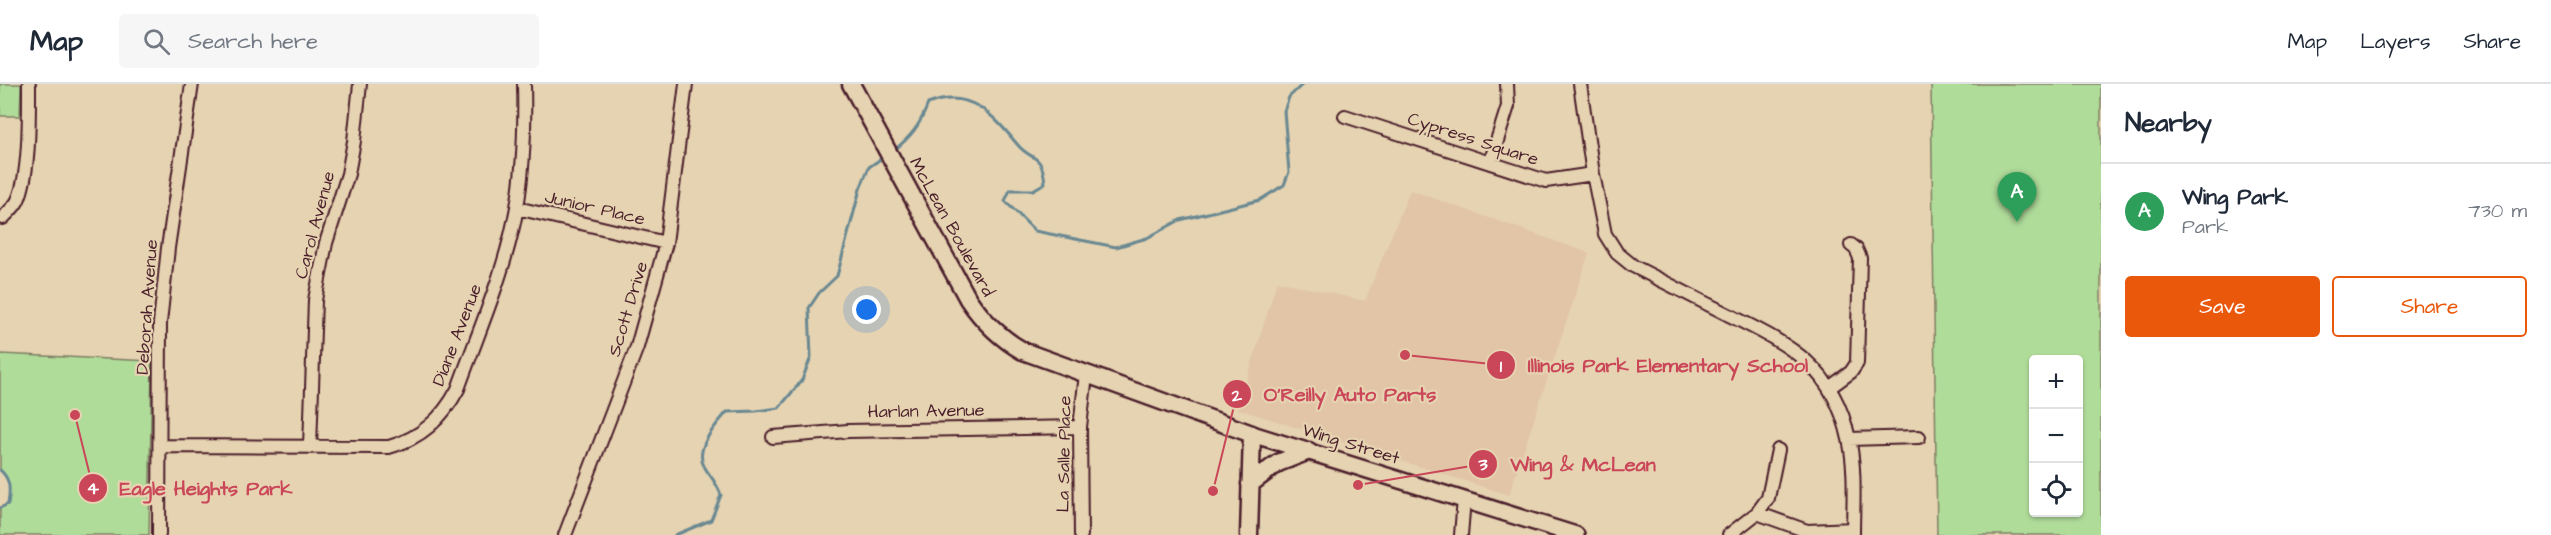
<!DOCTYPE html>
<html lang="en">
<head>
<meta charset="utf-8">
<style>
  :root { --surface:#fff; --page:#f6f6f7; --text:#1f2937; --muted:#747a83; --line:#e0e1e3; --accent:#ea580c }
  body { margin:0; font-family:"Architects Daughter",sans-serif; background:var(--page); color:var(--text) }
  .controls { position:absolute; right:18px; bottom:18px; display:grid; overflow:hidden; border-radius:6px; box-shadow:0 2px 4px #0004 }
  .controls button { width:54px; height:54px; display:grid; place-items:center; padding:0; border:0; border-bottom:2px solid var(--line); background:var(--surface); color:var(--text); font:30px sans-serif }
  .you { position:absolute; left:867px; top:226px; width:21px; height:21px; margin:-15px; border:4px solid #fff; border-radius:50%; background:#1a73e8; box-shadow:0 0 0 9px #1a73e833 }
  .badge { display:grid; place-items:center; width:39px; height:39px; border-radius:50%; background:var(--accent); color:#fff; font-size:20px; font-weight:700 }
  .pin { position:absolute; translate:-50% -50px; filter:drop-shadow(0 2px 3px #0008) }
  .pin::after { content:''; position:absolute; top:32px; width:21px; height:18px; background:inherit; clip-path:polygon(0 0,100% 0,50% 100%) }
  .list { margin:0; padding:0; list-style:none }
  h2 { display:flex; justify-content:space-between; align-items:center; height:78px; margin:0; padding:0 24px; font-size:26px }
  h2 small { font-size:20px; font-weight:400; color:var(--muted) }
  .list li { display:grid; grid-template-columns:39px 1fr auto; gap:18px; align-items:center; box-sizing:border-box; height:96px; padding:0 24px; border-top:2px solid var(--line) }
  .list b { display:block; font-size:22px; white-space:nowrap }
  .list p { margin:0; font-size:20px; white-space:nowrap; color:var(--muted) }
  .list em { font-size:20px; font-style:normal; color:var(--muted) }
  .actions { display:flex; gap:12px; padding:18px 24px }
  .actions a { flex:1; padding:14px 0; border:2px solid var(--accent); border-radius:6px; text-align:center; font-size:21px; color:var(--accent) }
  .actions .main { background:var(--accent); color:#fff }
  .icon { flex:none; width:33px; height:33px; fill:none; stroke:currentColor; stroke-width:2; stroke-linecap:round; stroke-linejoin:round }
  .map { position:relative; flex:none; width:2101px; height:451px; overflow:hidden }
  header { display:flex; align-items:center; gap:36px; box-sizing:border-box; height:84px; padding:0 30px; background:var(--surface); border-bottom:2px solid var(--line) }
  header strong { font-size:28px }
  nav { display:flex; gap:33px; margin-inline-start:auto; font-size:21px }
  .search { width:420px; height:54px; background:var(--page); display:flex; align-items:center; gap:15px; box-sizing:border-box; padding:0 21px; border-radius:6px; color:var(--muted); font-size:22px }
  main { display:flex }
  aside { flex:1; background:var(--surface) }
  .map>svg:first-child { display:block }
</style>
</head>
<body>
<header>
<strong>Map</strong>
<div class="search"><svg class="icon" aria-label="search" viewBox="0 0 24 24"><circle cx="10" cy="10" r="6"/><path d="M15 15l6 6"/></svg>Search here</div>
<nav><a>Map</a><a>Layers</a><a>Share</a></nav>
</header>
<main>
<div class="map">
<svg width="2101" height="451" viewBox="0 0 2101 451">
  <rect width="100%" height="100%" fill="#e6d3b1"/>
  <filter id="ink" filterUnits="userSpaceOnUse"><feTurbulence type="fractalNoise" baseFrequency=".0167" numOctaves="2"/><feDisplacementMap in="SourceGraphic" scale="12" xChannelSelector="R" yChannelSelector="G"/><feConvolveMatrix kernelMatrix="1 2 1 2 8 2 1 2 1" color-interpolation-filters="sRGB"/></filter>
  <g filter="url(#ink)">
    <!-- built -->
    <path fill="#e1c5a6" d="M 1410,106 L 1589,169 L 1509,411 L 1238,325 L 1277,197 L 1365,217 Z"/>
    <!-- green -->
    <path fill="#b0dc9a" stroke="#7d7e62" stroke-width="1.5" fill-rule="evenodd" d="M 0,0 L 21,0 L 20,32 L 0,32 Z
      M 1931,0 L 2101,0 L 2101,451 L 1937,451 ZM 2034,276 L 2078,276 L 2078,428 L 2034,428 Z
      M 0,270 L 152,277 L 149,451 L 0,451 L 0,424 L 8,420 C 10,407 11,395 0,386 Z"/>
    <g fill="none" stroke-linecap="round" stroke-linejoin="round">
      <!-- stream -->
      <path stroke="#698892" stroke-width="3" d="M 893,67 C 911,53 920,41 928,20 C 969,3 993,31 1017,60 C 1031,78 1042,67 1045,99 L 1033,106 L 1010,106 L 1005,117 L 1035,147 L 1116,163 L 1147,154 L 1180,136 L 1260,116 L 1284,101 L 1289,88 L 1284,27 L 1289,13 L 1303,0
        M 0,386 C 11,395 10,407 8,420 L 0,424
        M 675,451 L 711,436 L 721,411 C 716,397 710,393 704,382 C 694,364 716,341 727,328 L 756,327 L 779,324 L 802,296 L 811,273 L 809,224 L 819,209 L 837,192 L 860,105 L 869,83 L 885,72"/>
      <defs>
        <path id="minor" d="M 1580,0 L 1593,90 L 1605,150 L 1617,169 L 1633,182 C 1664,198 1696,214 1727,230 C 1789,261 1833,281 1849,355 C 1856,386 1853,420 1853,451
          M 1345,32 L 1546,97 L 1593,90
          M 1490,79 L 1508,22 L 1507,0
          M 517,124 L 666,159
          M 3,134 C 8,128 15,123 18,116 C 30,90 29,30 29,0
          M 1829,304 L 1851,288 L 1857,279 L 1860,174 L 1856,165 L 1851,161
          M 773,353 L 848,347 L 1080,343
          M 1849,355 L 1919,353
          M 160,362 L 389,363 C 421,354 442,335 458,305 C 479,246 506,186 517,123 C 524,83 525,41 524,0
          M 310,363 L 315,216 L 326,159 L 348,90 L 354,57 L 360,0
          M 1757,429 L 1768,414 L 1778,366
          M 159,451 L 160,239 L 168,164 L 192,0
          M 565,451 L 637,263 L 666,159 L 686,0
          M 1081,451 L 1080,343 L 1086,290
          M 1461,451 L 1464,415
          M 1729,451 L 1757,429 L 1807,447 L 1853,445"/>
        <path id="tertiary" d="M 1252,350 L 1576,451"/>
        <path id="secondary" d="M 851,0 L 968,215 C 983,237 1000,254 1023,267 L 1252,350 L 1249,451
          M 1250,400 L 1278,379 L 1309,367"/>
      </defs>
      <!-- minor casing -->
      <use href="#minor" stroke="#4a1f2b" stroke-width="16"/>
      <!-- tertiary casing -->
      <use href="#tertiary" stroke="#4a1f2b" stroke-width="20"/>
      <!-- secondary casing -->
      <use href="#secondary" stroke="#4a1f2b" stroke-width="21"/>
      <!-- minor -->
      <use href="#minor" stroke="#e6d3b1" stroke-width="12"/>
      <!-- tertiary -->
      <use href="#tertiary" stroke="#e6d3b1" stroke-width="15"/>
      <!-- secondary -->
      <use href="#secondary" stroke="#e6d3b1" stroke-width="16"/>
    </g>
  </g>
  <g text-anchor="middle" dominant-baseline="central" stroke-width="4.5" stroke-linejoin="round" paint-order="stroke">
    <!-- street labels -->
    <g font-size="18" fill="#4a1f2b" stroke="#e6d3b1">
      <text transform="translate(1473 55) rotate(18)">Cypress Square</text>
      <text transform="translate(595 124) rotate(13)">Junior Place</text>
      <text transform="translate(315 141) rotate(-75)">Carol Avenue</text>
      <text transform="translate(952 143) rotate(61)">McLean Boulevard</text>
      <text transform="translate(147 223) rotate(-86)">Deborah Avenue</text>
      <text transform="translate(628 225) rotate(-73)">Scott Drive</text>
      <text transform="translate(457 251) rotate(-69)">Diane Avenue</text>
      <text transform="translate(926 327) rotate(-1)">Harlan Avenue</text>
      <text transform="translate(1351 360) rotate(17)">Wing Street</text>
      <text transform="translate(1064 370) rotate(-89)">La Salle Place</text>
    </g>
  </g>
  <!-- callouts -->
  <path fill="none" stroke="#ca4759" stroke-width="2" d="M1405 271L1501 281M1213 407L1237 310M1358 401L1483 380M75 331L93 404"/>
  <g fill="#ca4759" stroke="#e6d3b1" stroke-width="2">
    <circle cx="1405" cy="271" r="6"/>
    <circle cx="1213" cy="407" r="6"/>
    <circle cx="1358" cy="401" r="6"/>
    <circle cx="75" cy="331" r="6"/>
    <circle cx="1501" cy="281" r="15"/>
    <circle cx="1237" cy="310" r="15"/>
    <circle cx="1483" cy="380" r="15"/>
    <circle cx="93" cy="404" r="15"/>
  </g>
  <g font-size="18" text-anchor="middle" font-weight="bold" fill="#fff">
    <text x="1501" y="288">1</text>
    <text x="1237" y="317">2</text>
    <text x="1483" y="386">3</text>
    <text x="93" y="410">4</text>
  </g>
  <g font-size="20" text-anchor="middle" font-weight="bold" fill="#ca4759" stroke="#e6d3b1" stroke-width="4.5" stroke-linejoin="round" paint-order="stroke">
    <text x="1668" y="288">Illinois Park Elementary School</text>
    <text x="1350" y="317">O'Reilly Auto Parts</text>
    <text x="1583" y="387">Wing &amp; McLean</text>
    <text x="206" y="411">Eagle Heights Park</text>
  </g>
</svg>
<div class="controls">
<button>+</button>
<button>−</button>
<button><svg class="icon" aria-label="locate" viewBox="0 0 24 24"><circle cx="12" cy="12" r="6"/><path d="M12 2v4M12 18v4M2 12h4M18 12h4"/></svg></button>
</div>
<div class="you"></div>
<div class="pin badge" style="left:2017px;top:138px;background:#2e9e5b">A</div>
</div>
<aside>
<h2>Nearby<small></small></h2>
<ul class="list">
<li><span class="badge" style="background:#2e9e5b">A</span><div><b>Wing Park</b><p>Park</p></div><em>730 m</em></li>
</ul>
<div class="actions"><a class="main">Save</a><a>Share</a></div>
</aside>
</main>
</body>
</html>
